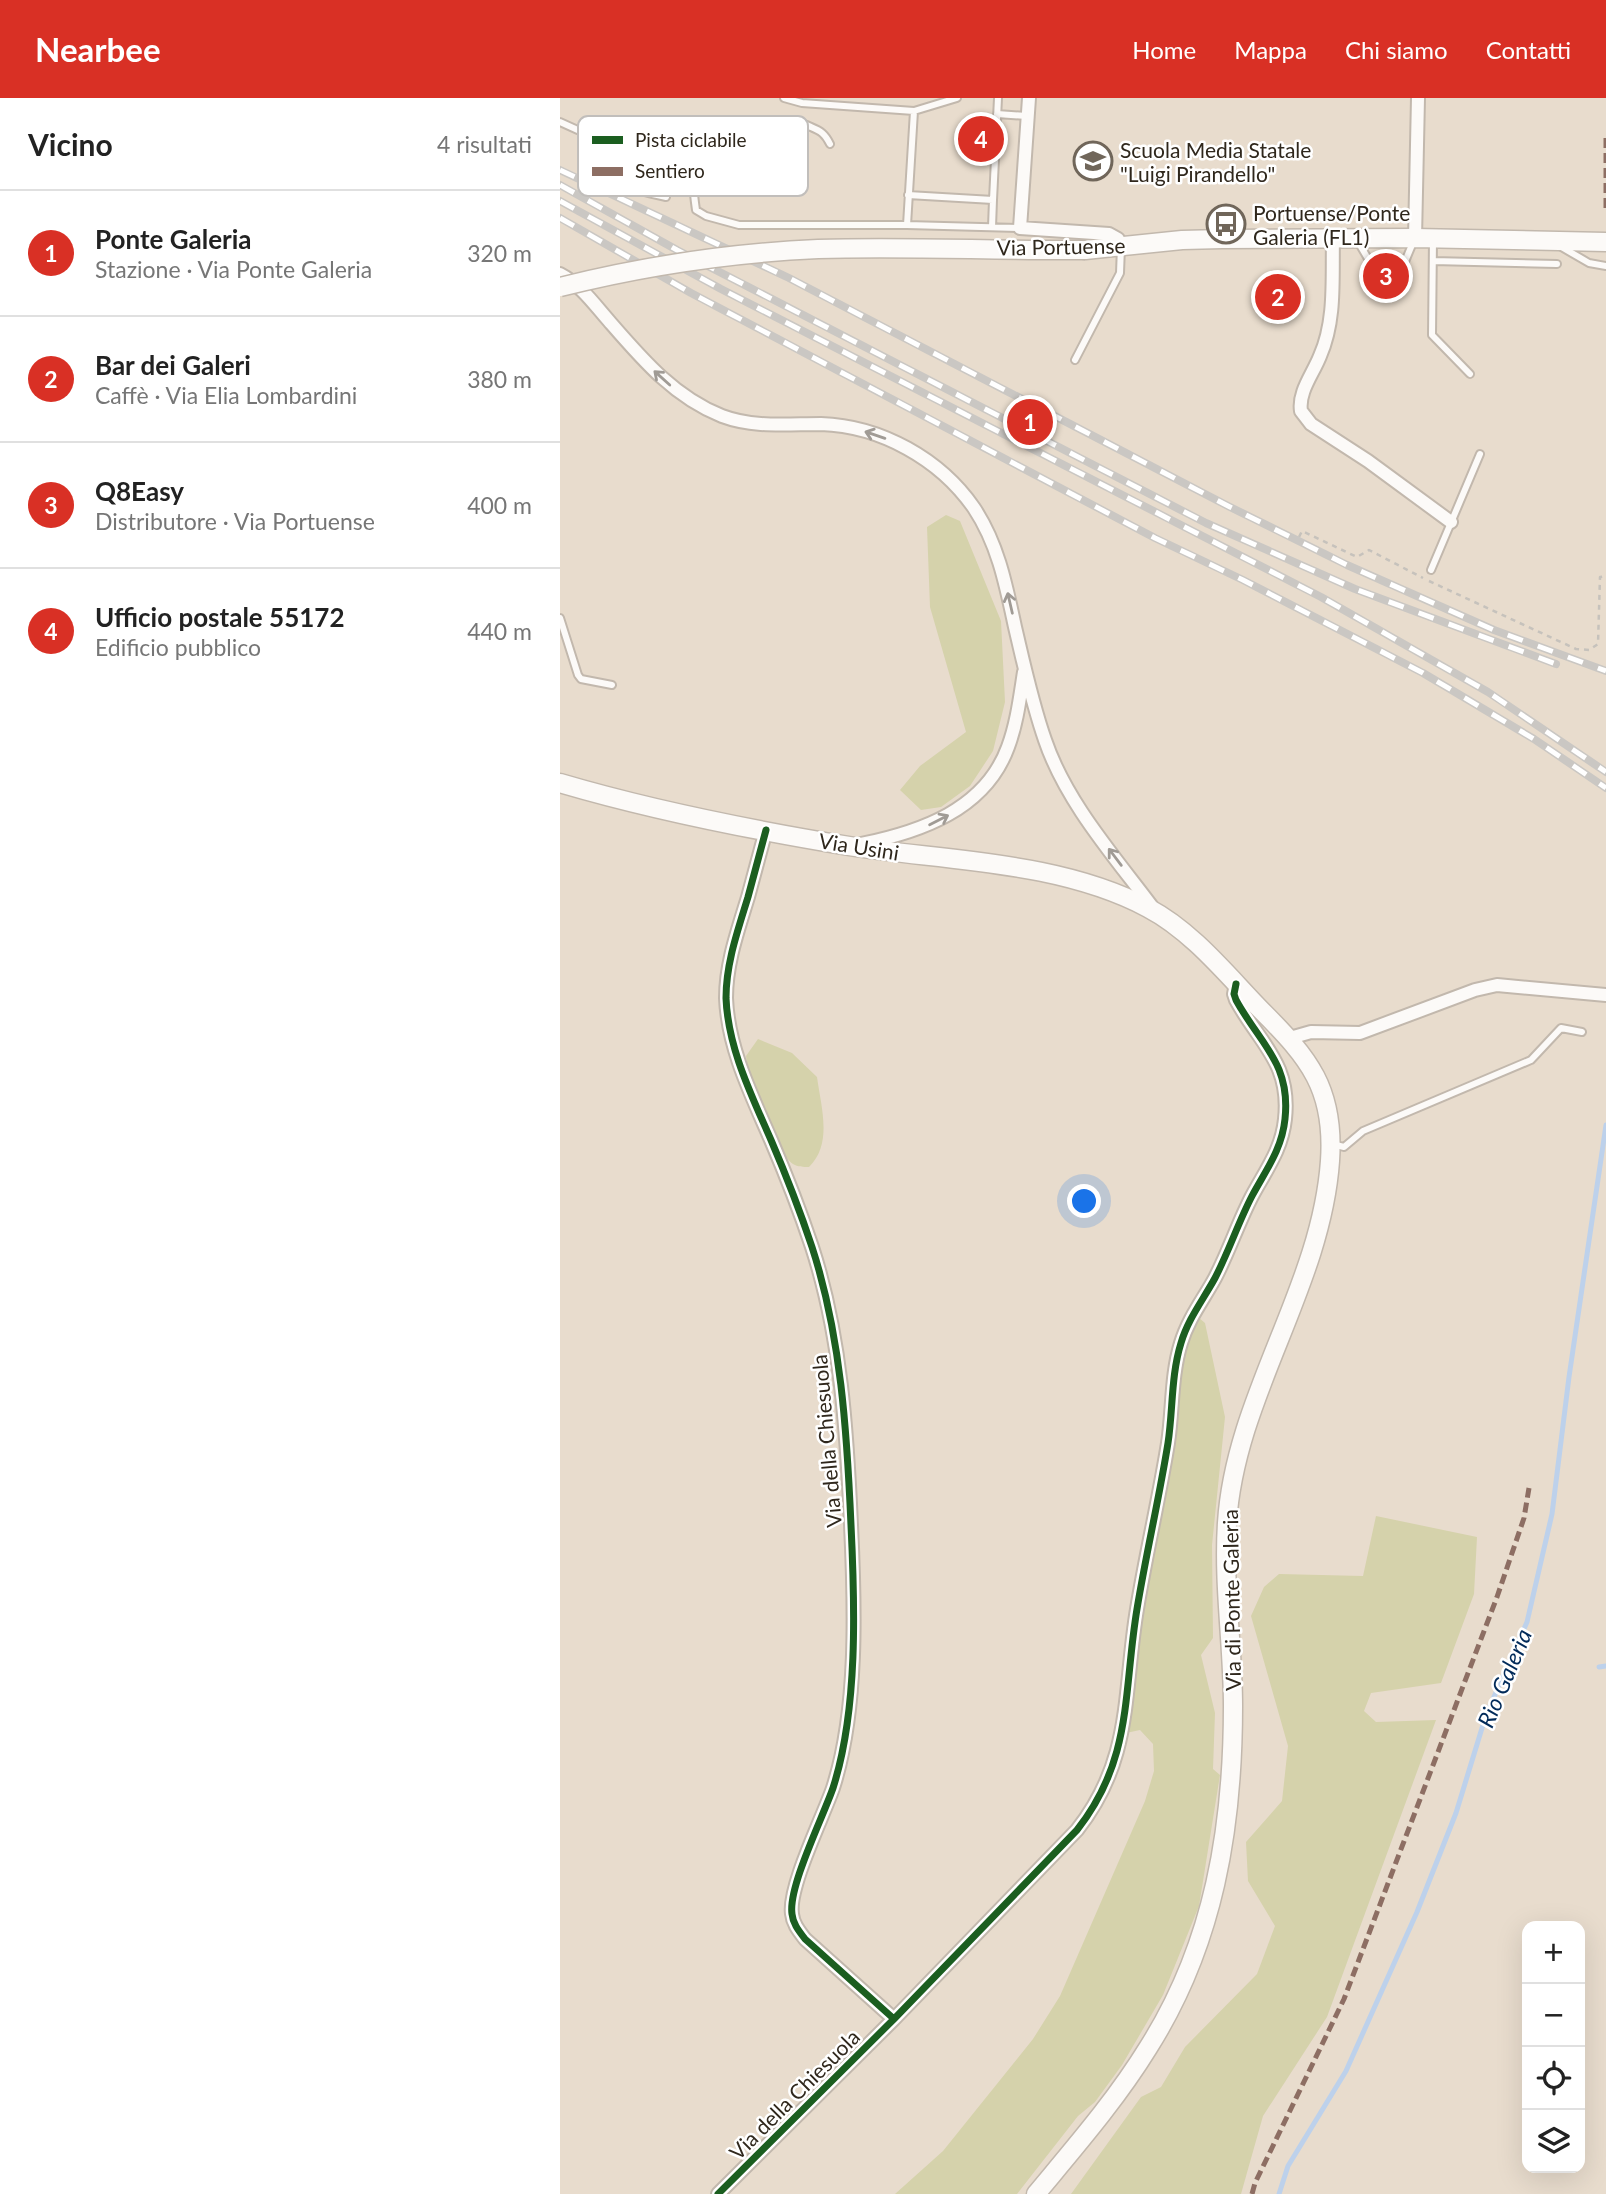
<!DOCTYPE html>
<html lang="it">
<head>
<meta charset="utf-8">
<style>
  :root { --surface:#fff; --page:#f6f6f6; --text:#222; --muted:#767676; --line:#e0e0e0; --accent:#d93025 }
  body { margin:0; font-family:Lato,sans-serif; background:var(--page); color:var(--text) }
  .controls { position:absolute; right:21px; bottom:21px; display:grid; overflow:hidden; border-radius:14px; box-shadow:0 7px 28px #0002 }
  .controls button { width:63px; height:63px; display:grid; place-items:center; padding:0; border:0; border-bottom:2px solid var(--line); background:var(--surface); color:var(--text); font:35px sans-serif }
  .you { position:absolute; left:525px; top:1104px; width:24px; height:24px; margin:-18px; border:5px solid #fff; border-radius:50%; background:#1a73e8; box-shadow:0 0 0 10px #1a73e833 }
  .badge { display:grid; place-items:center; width:46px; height:46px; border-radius:50%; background:var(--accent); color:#fff; font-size:23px; font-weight:700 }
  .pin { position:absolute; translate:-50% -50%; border:4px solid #fff; box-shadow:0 2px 7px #0006 }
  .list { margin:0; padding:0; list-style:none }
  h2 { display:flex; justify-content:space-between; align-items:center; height:91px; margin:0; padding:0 28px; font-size:30px }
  h2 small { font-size:23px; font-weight:400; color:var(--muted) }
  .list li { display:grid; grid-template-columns:46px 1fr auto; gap:21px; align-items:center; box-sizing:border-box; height:126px; padding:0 28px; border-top:2px solid var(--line) }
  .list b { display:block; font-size:26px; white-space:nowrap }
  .list p { margin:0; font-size:23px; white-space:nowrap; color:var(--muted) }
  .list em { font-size:23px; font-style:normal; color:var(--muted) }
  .icon { flex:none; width:38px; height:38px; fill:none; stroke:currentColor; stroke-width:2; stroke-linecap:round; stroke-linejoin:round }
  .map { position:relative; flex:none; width:1046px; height:2096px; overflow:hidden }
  header { display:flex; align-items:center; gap:42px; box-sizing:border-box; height:98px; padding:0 35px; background:var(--accent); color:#fff }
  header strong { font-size:33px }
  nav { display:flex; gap:38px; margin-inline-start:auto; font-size:24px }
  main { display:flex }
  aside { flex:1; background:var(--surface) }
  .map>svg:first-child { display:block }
</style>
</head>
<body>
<header>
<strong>Nearbee</strong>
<nav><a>Home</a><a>Mappa</a><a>Chi siamo</a><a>Contatti</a></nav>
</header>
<main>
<aside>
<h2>Vicino<small>4 risultati</small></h2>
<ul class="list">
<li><span class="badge">1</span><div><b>Ponte Galeria</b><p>Stazione · Via Ponte Galeria</p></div><em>320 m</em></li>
<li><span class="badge">2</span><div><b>Bar dei Galeri</b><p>Caffè · Via Elia Lombardini</p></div><em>380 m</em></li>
<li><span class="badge">3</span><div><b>Q8Easy</b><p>Distributore · Via Portuense</p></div><em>400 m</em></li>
<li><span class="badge">4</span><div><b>Ufficio postale 55172</b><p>Edificio pubblico</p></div><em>440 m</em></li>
</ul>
</aside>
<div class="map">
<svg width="1046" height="2096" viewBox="0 0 1046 2096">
  <rect width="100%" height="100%" fill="#e8dccd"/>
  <!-- green -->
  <path fill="#d5d2ab" d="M 386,417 L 400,423 L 441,523 L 445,604 L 433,653 L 410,688 L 381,709 L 361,712 L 340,692 L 360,668 L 406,634 L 370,509 L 367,429 Z
    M 198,941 L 232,955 L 257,979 C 261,1009 273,1046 249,1069 C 243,1069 238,1069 233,1066 C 213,1051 188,983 186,958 Z
    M 638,1219 L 645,1225 L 665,1319 L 652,1447 L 653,1540 L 641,1557 L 655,1615 L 653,1671 L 660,1677 L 639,1808 L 603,1897 L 562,1967 L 535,2004 L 518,2018 L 457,2096 L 335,2096 L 383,2053 L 473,1941 L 500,1898 L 585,1703 L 594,1673 L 593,1646 L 580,1632 L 566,1635 C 575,1548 589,1461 603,1374 C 609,1335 614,1248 638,1219 Z
    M 816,1418 L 917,1439 L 914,1496 L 881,1585 L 811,1595 L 804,1613 L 816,1624 L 876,1622 L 767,1919 L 703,2018 L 681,2096 L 511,2096 L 581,1999 L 601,1989 L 625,1949 L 697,1876 L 715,1828 L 688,1783 L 686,1744 L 722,1703 L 728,1648 L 691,1518 L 704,1489 L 719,1476 L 803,1478 Z"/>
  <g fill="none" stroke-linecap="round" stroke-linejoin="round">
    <!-- stream -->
    <path stroke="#bdd1eb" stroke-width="5" d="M 1039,1569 L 1046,1568
      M 719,2096 L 728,2068 L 786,1973 L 857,1814 L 896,1715 L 926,1617 L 967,1524 L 992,1416 L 1009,1279 L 1046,1027"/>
    <defs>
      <path id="lane" d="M 224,0 L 242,5 L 354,13 L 347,127
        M 354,13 L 397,0
        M 437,16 L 467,18
        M 0,24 L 53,48 C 78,29 111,51 137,61
        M 270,46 C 265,36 261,33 251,29 C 228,17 216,36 196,39 C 182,41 166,39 153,44 C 127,53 133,92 136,112 L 146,118 L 179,127 L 347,127 L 460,130
        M 53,48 C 49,56 50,61 54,70 C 65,93 83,94 106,99
        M 348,97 L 433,102 L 432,129
        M 433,102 L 438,0
        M 797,142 L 810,164 L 809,186 L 843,187 L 844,166 L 810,164
        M 873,142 L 872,237 L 910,276
        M 998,147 L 1029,165 L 1046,168
        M 873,163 L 997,166
        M 844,166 L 854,142
        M 515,262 L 560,175 L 561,149
        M 871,472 L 920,356
        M 0,520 L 18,577 L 21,581 L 52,587
        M 772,1046 L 784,1049 L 803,1033 L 971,962 L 1001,930 L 1022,934"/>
      <path id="street" d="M 469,0 L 460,130 L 549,136 L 558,141 L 561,148
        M 855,140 L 858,0
        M 773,141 C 772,180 776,222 760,258 C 753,276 738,294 741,313 L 751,326 L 808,363 L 891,424
        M 0,176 C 21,187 34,206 49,223 C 82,261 114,299 162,318 C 194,330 227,326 261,326 C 321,328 380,361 414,410 C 438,446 446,487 455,529 C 464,567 472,605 485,642 C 506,704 554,758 593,810
        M 301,746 C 360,734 425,712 448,649 C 457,625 460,599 464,574
        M 730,940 L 751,934 L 800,935 L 915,892 L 937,887 L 1046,897
        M 334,1921 L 517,1732 C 573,1661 563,1595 577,1511 C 586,1456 599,1401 608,1345 C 613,1312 611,1277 621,1245 C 628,1221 643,1202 655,1180 C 669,1153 678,1125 692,1098 C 706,1072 722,1051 725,1021 C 731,965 700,946 676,902 L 674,896 L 676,886
        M 158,2096 L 334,1921 L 245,1841 C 239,1833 233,1826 232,1816 C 228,1789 263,1719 273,1690 C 298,1612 295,1509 291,1427 C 287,1335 281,1238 252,1149 C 240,1113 226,1077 211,1042 C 191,996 168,950 166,900 C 166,865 178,832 188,799 C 194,777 200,755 206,732"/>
      <path id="secondary" d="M 525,152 L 622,142 L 662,141 L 855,140 L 1046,144
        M 0,685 C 95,713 192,732 289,748 C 386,763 500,763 588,810 C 632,833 667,877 701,912 C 749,960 775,991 770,1063 C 761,1190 675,1298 667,1425 C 663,1486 673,1548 673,1608 C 673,1730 654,1846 588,1950 C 556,2002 515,2049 476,2096"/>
    </defs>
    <!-- lane casing -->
    <use href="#lane" stroke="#c2b8ad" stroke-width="10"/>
    <!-- street casing -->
    <use href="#street" stroke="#c2b8ad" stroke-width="16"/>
    <!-- secondary casing -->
    <use href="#secondary" stroke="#c2b8ad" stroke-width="21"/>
    <!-- path -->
    <path stroke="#c6c2bc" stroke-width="2.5" stroke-dasharray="5 5" stroke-linecap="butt" d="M 739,439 L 742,433 L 797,459 L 809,452 L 863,480
      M 869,483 L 1003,545 L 1016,551 L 1029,552 L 1038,546 L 1040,479 L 1046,478"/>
    <!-- lane -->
    <use href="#lane" stroke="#fcfaf8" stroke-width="6"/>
    <!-- street -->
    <use href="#street" stroke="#fcfaf8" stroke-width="12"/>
    <!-- secondary -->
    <use href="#secondary" stroke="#fcfaf8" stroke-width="18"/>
    <defs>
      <path id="rail" d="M 0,72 L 229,180 L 670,409 L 787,467 L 934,532 L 1046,573
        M 0,87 L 117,152 L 646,425 L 795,491 L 996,566
        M 0,103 L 161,191 L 761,499 L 928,594 L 1046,674
        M 0,120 L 131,195 L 595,440 L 683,482 L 863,575 L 974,641 L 1046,690"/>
    </defs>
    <!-- rail casing -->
    <use href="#rail" stroke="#cac7c3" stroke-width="8"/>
    <!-- rail -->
    <use href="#rail" stroke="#fff" stroke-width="5" stroke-dasharray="16" stroke-linecap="butt"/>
    <defs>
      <path id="secondary-bridge" d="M 0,189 C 84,168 171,155 258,151 C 347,148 436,153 525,152"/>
    </defs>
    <!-- secondary-bridge casing -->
    <use href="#secondary-bridge" stroke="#c2b8ad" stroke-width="21" stroke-linecap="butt"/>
    <!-- secondary-bridge -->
    <use href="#secondary-bridge" stroke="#fcfaf8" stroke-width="18"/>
    <!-- quiet -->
    <path stroke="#8d6e63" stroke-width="5" stroke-dasharray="10 5" stroke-linecap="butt" d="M 1046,40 L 1046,114
      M 692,2096 L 695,2085 L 784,1901 L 937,1499 L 964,1420 L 969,1390"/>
    <defs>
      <path id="cycleway" d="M 334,1921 L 517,1732 C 573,1661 563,1595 577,1511 C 586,1456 599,1401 608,1345 C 613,1312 611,1277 621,1245 C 628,1221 643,1202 655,1180 C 669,1153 678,1125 692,1098 C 706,1072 722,1051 725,1021 C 731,965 700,946 676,902 L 674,896 L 676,886
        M 158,2096 L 334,1921 L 245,1841 C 239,1833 233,1826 232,1816 C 228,1789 263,1719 273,1690 C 298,1612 295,1509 291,1427 C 287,1335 281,1238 252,1149 C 240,1113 226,1077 211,1042 C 191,996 168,950 166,900 C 166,865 178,832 188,799 C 194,777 200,755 206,732"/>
    </defs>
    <!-- cycleway casing -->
    <use href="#cycleway" stroke="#fff" stroke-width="11"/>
    <!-- cycleway -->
    <use href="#cycleway" stroke="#1b5e20" stroke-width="7"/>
  </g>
  <!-- one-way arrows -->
  <defs><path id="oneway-shaft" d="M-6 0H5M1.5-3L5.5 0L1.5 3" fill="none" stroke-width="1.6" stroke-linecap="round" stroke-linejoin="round" transform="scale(1.75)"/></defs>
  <g stroke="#a09b95">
    <use href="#oneway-shaft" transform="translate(102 280) rotate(-138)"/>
    <use href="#oneway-shaft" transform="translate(315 337) rotate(-161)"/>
    <use href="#oneway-shaft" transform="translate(450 505) rotate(-103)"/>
    <use href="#oneway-shaft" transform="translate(379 722) rotate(-27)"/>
    <use href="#oneway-shaft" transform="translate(555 759) rotate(-127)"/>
  </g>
  <!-- icons -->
  <defs>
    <symbol id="school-ring" viewBox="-11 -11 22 22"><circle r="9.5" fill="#fff" stroke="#70665a" stroke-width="1.5"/><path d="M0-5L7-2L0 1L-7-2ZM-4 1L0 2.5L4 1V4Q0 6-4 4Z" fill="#70665a"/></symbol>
    <symbol id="bus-ring" viewBox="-11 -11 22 22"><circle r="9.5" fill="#fff" stroke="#70665a" stroke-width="1.5"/><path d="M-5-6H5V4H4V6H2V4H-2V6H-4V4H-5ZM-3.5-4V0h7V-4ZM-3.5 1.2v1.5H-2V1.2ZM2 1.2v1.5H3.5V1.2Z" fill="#70665a"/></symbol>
  </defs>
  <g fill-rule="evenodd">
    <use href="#school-ring" x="511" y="41" width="44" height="44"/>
    <use href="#bus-ring" x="644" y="104" width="44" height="44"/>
  </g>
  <g text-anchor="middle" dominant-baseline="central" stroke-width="5" stroke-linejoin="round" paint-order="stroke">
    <!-- poi labels -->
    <g font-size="21" fill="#2f271c" stroke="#fff" text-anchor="start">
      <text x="560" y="51">Scuola Media Statale<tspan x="560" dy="24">"Luigi Pirandello"</tspan></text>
      <text x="693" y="114">Portuense/Ponte<tspan x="693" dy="24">Galeria (FL1)</tspan></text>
    </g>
    <!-- street labels -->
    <g font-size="21" fill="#2f271c" stroke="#fff">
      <text transform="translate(501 148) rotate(-1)">Via Portuense</text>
      <text transform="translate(299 748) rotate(9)">Via Usini</text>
      <text transform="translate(266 1343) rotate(-95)">Via della Chiesuola</text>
      <text transform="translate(671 1502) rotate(-91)">Via di Ponte Galeria</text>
      <text transform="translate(234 1996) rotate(-45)">Via della Chiesuola</text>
    </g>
    <!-- water labels -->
    <g font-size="23" font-style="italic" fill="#012a59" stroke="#fff">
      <text transform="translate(944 1580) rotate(-67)">Rio Galeria</text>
    </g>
  </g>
  <!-- legend -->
  <rect x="18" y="18" width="230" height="80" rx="10" fill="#fff" stroke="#c1bebb" stroke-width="2"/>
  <rect x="32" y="38" width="31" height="8" fill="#1b5e20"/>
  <rect x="32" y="69" width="31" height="9" fill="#8d6e63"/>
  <g font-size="19" fill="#2f271c">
    <text x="75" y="49">Pista ciclabile</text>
    <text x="75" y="80">Sentiero</text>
  </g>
</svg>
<div class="controls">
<button>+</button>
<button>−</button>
<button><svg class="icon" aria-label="locate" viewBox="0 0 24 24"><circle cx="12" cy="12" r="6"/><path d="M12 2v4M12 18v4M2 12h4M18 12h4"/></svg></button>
<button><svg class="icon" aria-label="layers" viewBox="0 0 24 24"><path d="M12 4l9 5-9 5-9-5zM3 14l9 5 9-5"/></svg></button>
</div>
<div class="you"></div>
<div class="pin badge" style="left:470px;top:324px">1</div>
<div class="pin badge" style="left:718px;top:199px">2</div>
<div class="pin badge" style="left:826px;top:178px">3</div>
<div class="pin badge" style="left:421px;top:41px">4</div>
</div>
</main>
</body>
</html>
